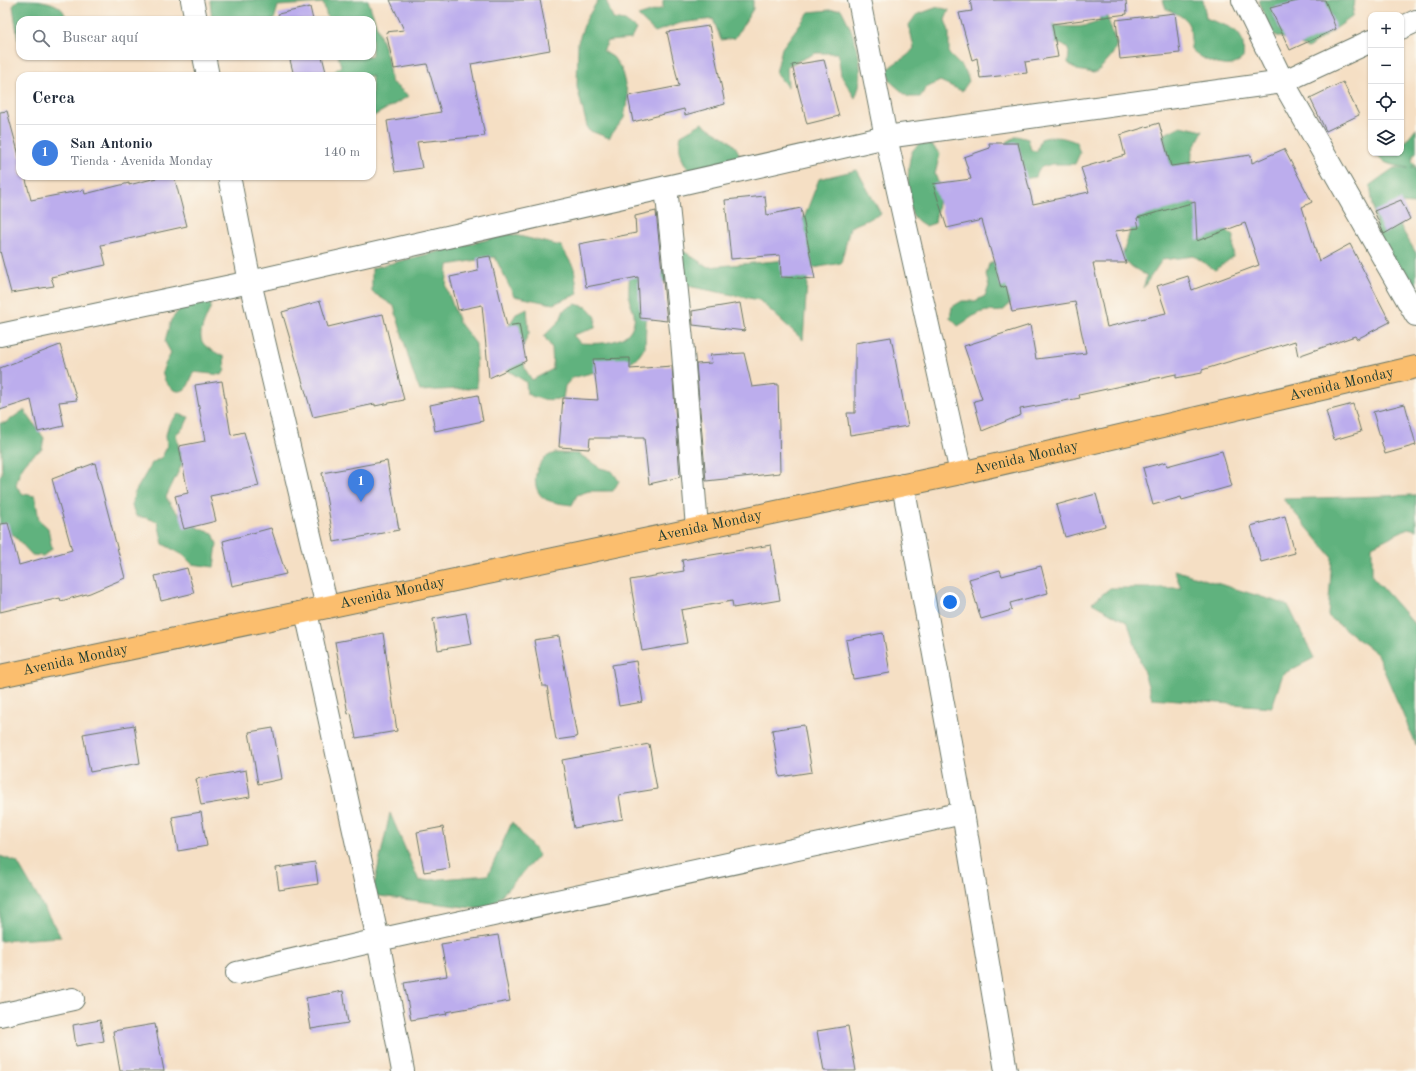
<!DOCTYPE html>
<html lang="es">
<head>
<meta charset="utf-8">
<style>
  :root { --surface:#fff; --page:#f2f2f3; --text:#1f2937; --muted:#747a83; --line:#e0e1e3; --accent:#d93025 }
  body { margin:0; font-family:"Old Standard TT",serif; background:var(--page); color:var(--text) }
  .controls { position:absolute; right:12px; top:12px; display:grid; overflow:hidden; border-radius:8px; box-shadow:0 1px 3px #0004 }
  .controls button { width:36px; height:36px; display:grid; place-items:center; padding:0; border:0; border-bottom:1px solid var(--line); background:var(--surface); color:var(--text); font:20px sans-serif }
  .you { position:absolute; left:950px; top:602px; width:14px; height:14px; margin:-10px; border:3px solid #fff; border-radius:50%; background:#1a73e8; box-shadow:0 0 0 6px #1a73e833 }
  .badge { display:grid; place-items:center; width:26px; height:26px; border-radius:50%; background:var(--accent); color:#fff; font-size:13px; font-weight:700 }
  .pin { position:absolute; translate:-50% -33px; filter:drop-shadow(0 1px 2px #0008) }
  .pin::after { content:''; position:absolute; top:21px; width:14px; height:12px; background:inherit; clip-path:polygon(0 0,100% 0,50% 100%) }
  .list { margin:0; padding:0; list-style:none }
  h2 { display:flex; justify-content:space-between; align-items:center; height:52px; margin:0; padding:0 16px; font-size:17px }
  h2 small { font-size:13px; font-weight:400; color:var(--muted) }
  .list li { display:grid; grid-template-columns:26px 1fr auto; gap:12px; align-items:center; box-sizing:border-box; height:56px; padding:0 16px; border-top:1px solid var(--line) }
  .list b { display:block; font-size:15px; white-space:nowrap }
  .list p { margin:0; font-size:13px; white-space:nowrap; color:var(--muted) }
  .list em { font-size:13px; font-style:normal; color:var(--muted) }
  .icon { flex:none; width:22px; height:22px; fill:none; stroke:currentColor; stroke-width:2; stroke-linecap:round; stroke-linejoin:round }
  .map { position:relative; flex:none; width:1416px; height:1071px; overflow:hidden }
  .search { position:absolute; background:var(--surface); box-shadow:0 1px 3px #0004; left:16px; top:16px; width:360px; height:44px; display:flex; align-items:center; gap:10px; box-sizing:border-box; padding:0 14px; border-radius:12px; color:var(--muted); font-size:15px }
  .panel { position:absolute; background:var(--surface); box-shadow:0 1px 3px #0004; left:16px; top:72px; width:360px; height:108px; border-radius:12px }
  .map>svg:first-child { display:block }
</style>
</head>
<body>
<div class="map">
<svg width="1416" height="1071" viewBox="0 0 1416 1071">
  <rect width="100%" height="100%" fill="#fbf7ec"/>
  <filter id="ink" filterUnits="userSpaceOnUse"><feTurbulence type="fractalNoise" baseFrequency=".025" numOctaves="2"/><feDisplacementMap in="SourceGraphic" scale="8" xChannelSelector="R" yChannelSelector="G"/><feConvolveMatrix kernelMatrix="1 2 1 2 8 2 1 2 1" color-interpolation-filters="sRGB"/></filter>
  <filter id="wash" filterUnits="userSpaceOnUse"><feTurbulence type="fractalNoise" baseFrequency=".012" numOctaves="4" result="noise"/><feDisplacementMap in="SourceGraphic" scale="16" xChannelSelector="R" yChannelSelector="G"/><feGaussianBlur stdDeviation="0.9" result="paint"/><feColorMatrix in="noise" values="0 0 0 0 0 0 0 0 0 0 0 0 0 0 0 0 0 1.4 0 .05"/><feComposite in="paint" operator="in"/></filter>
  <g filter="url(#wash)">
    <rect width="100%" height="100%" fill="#f5dfc4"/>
    <!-- forest -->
    <path fill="#61b27e" stroke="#407859" d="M 18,0 C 38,0 65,0 66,20 L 20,20 L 20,41 L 18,40 L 13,6 Z
      M 210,0 L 368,0 L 387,56 L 391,82 L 409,96 L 372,117 L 372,76 L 329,76 L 341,66 L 338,56 L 372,56 L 372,20 L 328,20 L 323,3 L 278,6 L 274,20 L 212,20 Z
      M 598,0 L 606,0 L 613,19 L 625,21 L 636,29 L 631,39 L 608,41 L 603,51 L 613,57 L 621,68 L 628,96 L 624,118 L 609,138 L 588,130 L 577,87 L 578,42 L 586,20 Z
      M 663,0 L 753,0 L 753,9 L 735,38 L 721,40 L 713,19 L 681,23 L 655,32 L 638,16 L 663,8 Z
      M 1163,0 L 1203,0 L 1206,18 C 1228,28 1247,27 1243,58 C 1240,60 1236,64 1232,65 C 1218,67 1201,59 1191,49 C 1191,24 1191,19 1166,9 Z
      M 1259,0 L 1355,0 L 1352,17 L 1308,48 L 1270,33 Z
      M 938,7 L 949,10 L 945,20 L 949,31 L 949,54 L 965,70 L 969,81 L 962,91 L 940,81 L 926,88 L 920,97 L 908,97 L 891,82 L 887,70 C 896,60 906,60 914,48 L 909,25 L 916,15 Z
      M 841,9 C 855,35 868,70 855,98 L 841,75 L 838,53 L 816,53 L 787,66 L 788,88 L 776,73 L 782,48 L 809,12 Z
      M 1102,11 L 1107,17 L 1117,45 L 1112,55 L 1100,69 L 1094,73 L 1077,70 L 1068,63 L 1069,52 L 1066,46 L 1055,43 L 1052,25 C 1067,27 1085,29 1099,21 Z
      M 702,123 C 719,137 738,138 741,162 L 696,177 C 683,166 677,152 681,135 Z
      M 1181,126 L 1203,131 L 1192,151 L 1190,201 L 1234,236 L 1233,257 L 1215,270 L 1194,256 L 1162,260 L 1143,288 L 1147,276 L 1121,260 L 1143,189 L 1174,181 L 1163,135 Z
      M 1416,128 L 1416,152 L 1413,156 L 1412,161 L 1416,165 L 1411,167 L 1416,167 L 1416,204 L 1399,203 L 1394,216 L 1416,253 L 1416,295 L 1378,241 L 1370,185 L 1394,168 L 1408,168 C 1398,166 1380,165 1377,153 L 1401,153 L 1401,147 Z
      M 1017,136 L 1028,139 L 1031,150 L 1037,151 L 1041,139 C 1054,135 1063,137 1076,142 L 1080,153 L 1075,164 L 1052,164 L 1041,167 L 1035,177 L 1024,179 L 1000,151 L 1007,142 Z
      M 920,143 L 932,145 L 940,154 L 935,174 L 939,185 L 939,197 L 935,223 L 926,226 C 919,222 914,219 911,211 C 907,202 907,162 912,152 C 913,149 917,146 920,143 Z
      M 857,170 L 881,214 L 850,227 L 841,263 L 808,269 L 803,340 L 759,300 L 657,280 L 677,247 L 708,267 L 788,260 L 819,179 Z
      M 510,234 L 561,246 L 574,268 L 578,294 L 553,304 L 514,296 L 495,257 L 448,265 L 446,287 L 459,322 L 476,344 L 477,388 L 420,391 L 413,373 L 394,306 L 372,292 L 372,268 Z
      M 633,237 L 647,298 L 645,347 L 639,356 L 629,363 L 572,378 L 565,386 L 563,398 C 549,401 540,400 527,394 L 526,382 L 507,370 L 501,360 L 502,337 L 516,314 L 527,309 L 529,333 L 523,346 L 523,358 L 525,369 L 532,380 L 553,369 L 552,348 L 544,336 L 560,320 L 564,310 L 575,304 L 587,307 L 596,317 L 595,328 L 573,335 L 580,343 C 599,344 630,345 634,321 C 636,313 630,306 629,298 C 628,278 632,257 633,237 Z
      M 1000,258 L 1014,294 C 1002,323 996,305 977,314 C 971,317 965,322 958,326 L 950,318 L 952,307 L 962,301 L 975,301 L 985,296 L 989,286 L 986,275 L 989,264 Z
      M 206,299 L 211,303 C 211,309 208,313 206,318 C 195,343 202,345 224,357 L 225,370 L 222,375 L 193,372 C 191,378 190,385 185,389 C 174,397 161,380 163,370 C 164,364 169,359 171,353 L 165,342 L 166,337 L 171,320 L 183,305 Z
      M 24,410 L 44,438 L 42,449 C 27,459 19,467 16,486 L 23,494 L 35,496 L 39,520 L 48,528 L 52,549 L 43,556 L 32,555 L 8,529 L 0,525 L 0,476 L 2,473 L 0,423 L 5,423 Z
      M 178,414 L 189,417 L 184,427 L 176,434 C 179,445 179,454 182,464 L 166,497 C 176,516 193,528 213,533 L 217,544 L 214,567 L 192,564 L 183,555 L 163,544 L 158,522 L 147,518 L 136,516 L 132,506 L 134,494 L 152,463 L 162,457 L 167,447 L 166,435 L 169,424 Z
      M 555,453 L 579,454 L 600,468 L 612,471 L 619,481 L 613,491 L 589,491 L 577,495 L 572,505 C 564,504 554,503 547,500 C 531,492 533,470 544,459 C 547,456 552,454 555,453 Z
      M 1416,495 L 1416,530 L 1408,528 L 1372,546 L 1372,576 L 1416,626 L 1416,745 L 1377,654 L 1328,616 L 1332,557 L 1283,499 Z
      M 1174,570 L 1288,605 L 1314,658 L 1283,674 L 1272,707 L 1152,698 L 1128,623 L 1092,603 L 1110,588 L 1181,588 Z
      M 390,813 L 419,881 L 488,875 L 512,822 L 539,855 L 488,910 L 372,895 Z
      M 0,856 L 17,862 L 61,937 L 0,941 Z"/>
    <g id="blocks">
      <!-- building -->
      <path fill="#bcaded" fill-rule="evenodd" d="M 390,0 L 540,0 L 550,50 L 471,64 L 485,136 L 417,142 L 422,168 L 395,172 L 387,121 L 441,112 L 427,64 L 394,69 L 386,32 L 404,30 Z
        M 970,0 L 1126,0 L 1127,14 L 1052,24 L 1058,57 L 1025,62 L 1027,73 L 980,78 L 977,58 L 972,60 L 959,13 L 972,11 Z
        M 1301,0 L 1325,0 L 1336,29 L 1290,50 L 1270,8 Z
        M 310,7 L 313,20 L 280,20 L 278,14 Z
        M 1175,13 L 1180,53 L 1120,59 L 1116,20 Z
        M 709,26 L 725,104 L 685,115 L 684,109 L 633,122 L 628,96 L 679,86 L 667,32 Z
        M 289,56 L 322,56 L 326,72 L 294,76 Z
        M 824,60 L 839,116 L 807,124 L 792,65 Z
        M 1343,82 L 1359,115 L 1326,131 L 1310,98 Z
        M 7,111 L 20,159 L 20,176 L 25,176 L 31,200 L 84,190 L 85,194 L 129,183 L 129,185 L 164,176 L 174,176 L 187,226 L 101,245 L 106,265 L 51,277 L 54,286 L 11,293 L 0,251 L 0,112 Z
        M 1159,123 L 1171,166 L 1251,155 L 1252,163 L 1284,149 L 1312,202 L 1302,207 L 1319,261 L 1350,244 L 1390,322 L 1357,339 L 1355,336 L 1298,356 L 1295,341 L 1202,370 L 1202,373 L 1176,378 L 1176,374 L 1079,395 L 1080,398 L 1020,409 L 1021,415 L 982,431 L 974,401 L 982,399 L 964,346 L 1030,325 L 1036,359 L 1086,353 L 1075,302 L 1012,312 L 1006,286 L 1001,288 L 982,220 L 947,228 L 933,184 L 971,179 L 964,157 L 990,148 L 989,143 L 1018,143 L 1033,204 L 1089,192 L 1081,168 L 1125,155 L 1120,135 ZM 1195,202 L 1197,241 L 1245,223 L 1259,265 L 1192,290 L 1188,276 L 1157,286 L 1166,313 L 1107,327 L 1093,263 L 1126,263 L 1115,231 L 1139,228 L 1137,218 Z
        M 765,196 L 767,215 L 801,208 L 815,279 L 781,277 L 780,255 L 731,259 L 725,200 Z
        M 1401,200 L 1410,219 L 1384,234 L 1374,211 Z
        M 656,211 L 667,321 L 640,318 L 638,277 L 586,287 L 579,244 L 636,233 L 635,216 Z
        M 490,256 L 507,326 L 519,324 L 526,361 L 489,378 L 482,305 L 458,310 L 450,277 L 478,271 L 477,258 Z
        M 320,301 L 328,327 L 383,314 L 404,400 L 375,406 L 375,404 L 313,417 L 282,312 Z
        M 740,303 L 745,331 L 693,325 L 692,311 Z
        M 891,337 L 908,426 L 850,435 L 847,413 L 855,413 L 855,343 Z
        M 60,345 L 77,400 L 59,402 L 64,426 L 38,432 L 31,400 L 0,410 L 0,368 Z
        M 744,353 L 752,387 L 778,384 L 780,473 L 706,481 L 696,364 L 712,363 L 710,355 Z
        M 630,358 L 630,369 L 672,366 L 680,477 L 649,484 L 644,438 L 590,438 L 589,449 L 559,447 L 563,398 L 598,400 L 593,359 Z
        M 222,381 L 231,435 L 244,432 L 259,486 L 210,496 L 216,521 L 184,529 L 175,496 L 188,493 L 179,446 L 205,441 L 195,385 Z
        M 478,395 L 483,421 L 435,431 L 430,405 Z
        M 1353,404 L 1361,432 L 1334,440 L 1326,411 Z
        M 1405,404 L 1416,445 L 1385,454 L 1373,412 Z
        M 1222,451 L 1232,486 L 1182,500 L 1181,497 L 1153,505 L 1143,468 L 1166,462 L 1167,466 Z
        M 387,461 L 399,530 L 334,542 L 322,473 Z
        M 95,463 L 125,578 L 90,593 L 61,601 L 60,598 L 0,612 L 0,524 L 8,523 L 19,565 L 72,550 L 52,479 Z
        M 1096,494 L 1105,526 L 1065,537 L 1056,505 Z
        M 1285,516 L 1295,553 L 1261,562 L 1251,526 Z
        M 271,528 L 286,574 L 232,586 L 223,541 Z
        M 771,545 L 780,600 L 733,608 L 732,601 L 681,610 L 687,643 L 642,651 L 630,580 L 684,571 L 682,560 Z
        M 1041,566 L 1048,593 L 1010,603 L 1012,610 L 981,619 L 969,579 L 1000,570 L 1002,576 Z
        M 187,568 L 194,593 L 161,601 L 155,576 Z
        M 466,613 L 472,644 L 438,650 L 433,619 Z
        M 383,633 L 397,731 L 356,738 L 351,713 L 348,714 L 335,642 Z
        M 883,633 L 890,673 L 853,679 L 846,640 Z
        M 559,636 L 577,737 L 556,740 L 547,686 L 542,686 L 534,640 Z
        M 636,661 L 643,702 L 619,706 L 612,665 Z
        M 134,725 L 140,763 L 90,772 L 83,734 Z
        M 804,725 L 812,772 L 780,777 L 772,730 Z
        M 273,728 L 282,779 L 258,784 L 249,732 Z
        M 649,744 L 657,789 L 619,795 L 623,819 L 574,828 L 562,760 Z
        M 246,770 L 250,797 L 201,805 L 196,779 Z
        M 201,812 L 207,846 L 178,851 L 172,817 Z
        M 443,827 L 450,868 L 424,872 L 417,832 Z
        M 315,862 L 318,884 L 279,890 L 276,868 Z
        M 498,935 L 510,1001 L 446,1012 L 447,1014 L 411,1020 L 404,983 L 447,976 L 441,944 Z
        M 343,991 L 348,1023 L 311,1029 L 306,998 Z
        M 100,1020 L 104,1041 L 76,1046 L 73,1025 Z
        M 155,1024 L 164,1071 L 120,1071 L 113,1031 Z
        M 848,1026 L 856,1071 L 824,1071 L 817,1031 Z"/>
    </g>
  </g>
  <g filter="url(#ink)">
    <use href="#blocks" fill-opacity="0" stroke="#6a7666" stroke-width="1"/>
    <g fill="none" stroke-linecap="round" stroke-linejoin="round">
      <defs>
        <path id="minor" d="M 192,0 L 196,20
          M 859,0 L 886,137 L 961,473
          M 1243,0 L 1283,82 L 1416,315
          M 1401,28 L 1416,21
          M 204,56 L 208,76
          M 229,176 L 250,282 L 327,607
          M 666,187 L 682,340 L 697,528
          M 0,335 L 250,282 L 886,137 L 1283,82 L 1371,41
          M 903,485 L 963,813 L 1006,1071
          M 306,612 L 378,940 L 403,1071
          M 237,973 L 378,940 L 963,813
          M 0,1015 L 73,999"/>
        <g id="major">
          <path id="s1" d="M 0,676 L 961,473 L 1416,367"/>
        </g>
      </defs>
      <!-- minor casing -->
      <use href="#minor" stroke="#6a7666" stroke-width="24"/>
      <!-- major casing -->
      <use href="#major" stroke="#6a7666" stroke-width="24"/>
      <!-- minor -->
      <use href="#minor" stroke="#fff" stroke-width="22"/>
      <!-- major -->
      <use href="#major" stroke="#fbbe6e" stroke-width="22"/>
    </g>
  </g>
  <g text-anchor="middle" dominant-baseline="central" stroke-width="3.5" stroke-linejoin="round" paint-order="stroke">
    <!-- street labels -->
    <g font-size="15" fill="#1f3d34" stroke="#fbf7ec">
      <text stroke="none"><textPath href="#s1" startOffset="1373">Avenida Monday</textPath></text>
      <text stroke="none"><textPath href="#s1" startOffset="1049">Avenida Monday</textPath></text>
      <text stroke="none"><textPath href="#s1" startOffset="725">Avenida Monday</textPath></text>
      <text stroke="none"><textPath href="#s1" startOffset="401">Avenida Monday</textPath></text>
      <text stroke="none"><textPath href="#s1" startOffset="77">Avenida Monday</textPath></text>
    </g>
  </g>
</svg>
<div class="controls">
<button>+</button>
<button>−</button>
<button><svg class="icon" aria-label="locate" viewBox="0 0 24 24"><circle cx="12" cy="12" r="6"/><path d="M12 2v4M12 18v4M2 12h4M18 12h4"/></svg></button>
<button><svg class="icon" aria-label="layers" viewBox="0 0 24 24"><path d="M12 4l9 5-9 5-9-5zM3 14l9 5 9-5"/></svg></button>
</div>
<div class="you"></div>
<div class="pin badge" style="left:361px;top:502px;background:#3f7fe0">1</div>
<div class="search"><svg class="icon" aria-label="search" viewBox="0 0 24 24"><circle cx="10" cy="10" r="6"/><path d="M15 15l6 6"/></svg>Buscar aquí</div>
<section class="panel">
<h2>Cerca<small></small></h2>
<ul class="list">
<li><span class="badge" style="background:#3f7fe0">1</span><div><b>San Antonio</b><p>Tienda · Avenida Monday</p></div><em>140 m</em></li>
</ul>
</section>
</div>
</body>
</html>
